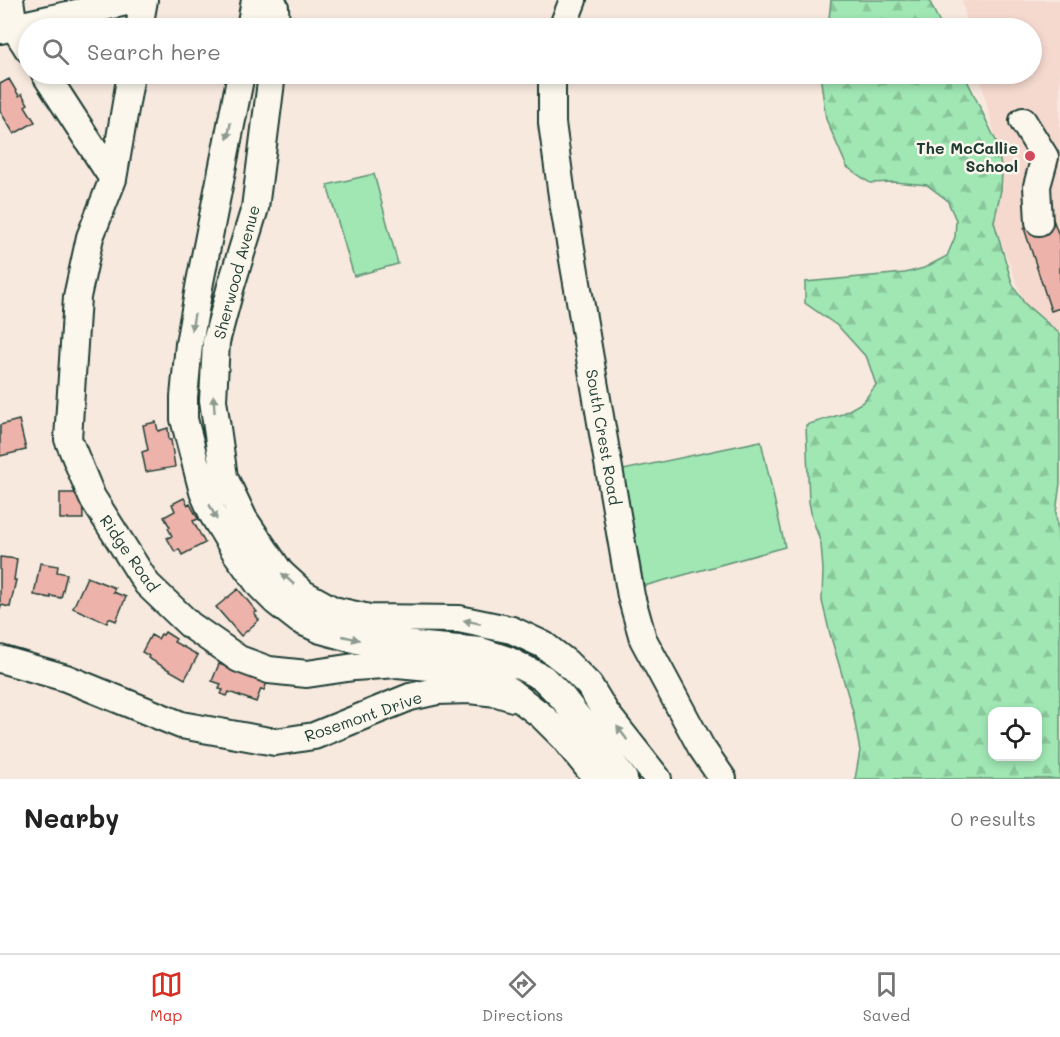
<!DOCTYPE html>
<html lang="en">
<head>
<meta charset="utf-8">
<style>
  :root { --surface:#fff; --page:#f2f2f2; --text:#222; --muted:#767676; --line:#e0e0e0; --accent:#d93025 }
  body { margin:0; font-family:Mali,sans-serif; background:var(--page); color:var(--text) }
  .controls { position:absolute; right:18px; bottom:18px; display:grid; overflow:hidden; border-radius:12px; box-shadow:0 3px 9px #0003 }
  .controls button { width:54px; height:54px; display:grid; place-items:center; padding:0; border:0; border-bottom:2px solid var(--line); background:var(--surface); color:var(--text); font:30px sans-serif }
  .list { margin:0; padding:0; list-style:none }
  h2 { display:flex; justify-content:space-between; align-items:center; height:78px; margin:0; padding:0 24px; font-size:26px }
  h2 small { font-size:20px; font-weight:400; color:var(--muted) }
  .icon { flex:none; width:33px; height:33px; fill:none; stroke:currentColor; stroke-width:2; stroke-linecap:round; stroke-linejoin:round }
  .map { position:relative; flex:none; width:1060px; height:779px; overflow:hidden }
  .search { position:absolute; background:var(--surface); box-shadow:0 3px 9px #0003; left:18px; right:18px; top:18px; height:66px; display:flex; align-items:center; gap:15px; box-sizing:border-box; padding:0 21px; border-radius:33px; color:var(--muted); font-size:22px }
  .sheet { height:174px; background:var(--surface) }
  nav { display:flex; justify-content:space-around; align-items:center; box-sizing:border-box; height:84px; border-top:2px solid var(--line); background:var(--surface); font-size:16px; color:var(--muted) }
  nav a { display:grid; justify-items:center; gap:3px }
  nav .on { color:var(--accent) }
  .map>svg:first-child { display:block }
</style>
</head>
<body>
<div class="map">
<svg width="1060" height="779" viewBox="0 0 1060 779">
  <defs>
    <pattern id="forest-firs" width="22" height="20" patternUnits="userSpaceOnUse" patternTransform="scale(1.5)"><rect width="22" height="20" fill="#a0e7b4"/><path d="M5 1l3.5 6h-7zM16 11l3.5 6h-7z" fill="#89c79b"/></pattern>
  </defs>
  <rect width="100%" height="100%" fill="#f8e9df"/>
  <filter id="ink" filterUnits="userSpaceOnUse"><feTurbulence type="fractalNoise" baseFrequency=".0167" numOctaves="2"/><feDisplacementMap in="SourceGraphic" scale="12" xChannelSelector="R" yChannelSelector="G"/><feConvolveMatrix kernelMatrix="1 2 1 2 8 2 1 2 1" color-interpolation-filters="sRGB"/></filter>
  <g filter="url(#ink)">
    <!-- built -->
    <path fill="#f5d9cf" d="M 962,0 L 1060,0 L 1060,334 L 1024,303 L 994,222 L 1001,190 L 1002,171 L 996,141 L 979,74 L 1032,74 L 1032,28 L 968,28 Z"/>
    <!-- forest -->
    <path fill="url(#forest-firs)" stroke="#609274" stroke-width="1.5" fill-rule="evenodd" d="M 831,0 L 929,0 L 942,28 L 828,28 Z
      M 820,74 L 964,74 L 996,141 L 1002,171 L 1001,190 L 994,222 L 1012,283 L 1024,303 L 1060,334 L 1060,483 L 1056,513 L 1060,558 L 1060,779 L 855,779 L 860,751 L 853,712 L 830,634 L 822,601 L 823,570 L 821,544 L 812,517 L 809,502 L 806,425 L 842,414 L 863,402 L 876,385 L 867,358 L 839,327 L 805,303 L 805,282 L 905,273 L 924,268 L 947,256 L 955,237 L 956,220 L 947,200 L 927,185 L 894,182 L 870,183 L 847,167 L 826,119 ZM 992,712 L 1038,712 L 1038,756 L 992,756 Z"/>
    <!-- park -->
    <path fill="#a0e7b4" stroke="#609274" stroke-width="1.5" d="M 374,174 L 398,264 L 354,276 L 327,185 Z
      M 761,441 L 785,547 L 644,586 L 623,470 Z"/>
    <!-- building -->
    <path fill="#edb3aa" stroke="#1f3d34" stroke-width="1.5" d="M 9,79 L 19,96 L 22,94 L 28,104 L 25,106 L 35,122 L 14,134 L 0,111 L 0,84 Z
      M 1053,219 L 1059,236 L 1060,236 L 1060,308 L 1051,311 L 1024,228 Z
      M 19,420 L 26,450 L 0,456 L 0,425 Z
      M 156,422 L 158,431 L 168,428 L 169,440 L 171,440 L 175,467 L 146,472 L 142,452 L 148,450 L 143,425 Z
      M 60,493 L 82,493 L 83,519 L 60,519 Z
      M 184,498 L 188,505 L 190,504 L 198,519 L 193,521 L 205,543 L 182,555 L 179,549 L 175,552 L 167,538 L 172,536 L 168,528 L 170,527 L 164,517 L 175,511 L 172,504 Z
      M 0,557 L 17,559 L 14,580 L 16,580 L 10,607 L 1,605 L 0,609 Z
      M 40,563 L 58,566 L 57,572 L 67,574 L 61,598 L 51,596 L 51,598 L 34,595 Z
      M 87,577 L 115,588 L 113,592 L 126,597 L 116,621 L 109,618 L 107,623 L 73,608 Z
      M 238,589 L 257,612 L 254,613 L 259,620 L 241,636 L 216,607 Z
      M 165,632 L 176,639 L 174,642 L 198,655 L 185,679 L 148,658 L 149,656 L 142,652 L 151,635 L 158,639 L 161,634 L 163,635 Z
      M 219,664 L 227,667 L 228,665 L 268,680 L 264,690 L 261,689 L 256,702 L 229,692 L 227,696 L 221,694 L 223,690 L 219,689 L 221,684 L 212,681 Z"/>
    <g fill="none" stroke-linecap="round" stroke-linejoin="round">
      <defs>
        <path id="minor" d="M 10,0 L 14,27 L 28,49
          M 272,0 L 275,7 L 276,28
          M 139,28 L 144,0
          M 250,28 L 255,0
          M 562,28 L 573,0
          M 0,30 L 135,0
          M 45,74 L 113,179 L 90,237 L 77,297 L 68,439 L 92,497 L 147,584 L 190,625 L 239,659 L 269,670 L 307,674 L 354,667 L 397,664 L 485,672 L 542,716 L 564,738 L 597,779
          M 241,74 L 200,282 L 189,344 L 184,397 L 184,419 L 203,492 L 213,515 L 236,553 L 260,586 L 276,602 L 299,620 L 321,630 L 357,640 L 481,651 L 508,660 L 543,678 L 562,697 L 597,742 L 624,779
          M 272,74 L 255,208 L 231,286 L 216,342 L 213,400 L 224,477 L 244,519 L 280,572 L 304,594 L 333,610 L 369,618 L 459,619 L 512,630 L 544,645 L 566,662 L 589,685 L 606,713 L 658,779
          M 553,74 L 552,84 L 552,123 L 562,196 L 631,596 L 643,639 L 701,747 L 723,779
          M 1023,121 L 1045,157 L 1037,186 L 1039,222
          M 113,179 L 131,74
          M 0,659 L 66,678 L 181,725 L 275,742 L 314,736 L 410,697 L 437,691 L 469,690 L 497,693 L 513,698"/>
      </defs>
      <!-- minor casing -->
      <use href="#minor" stroke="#1f3d34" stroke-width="30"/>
      <!-- minor -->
      <use href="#minor" stroke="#fbf7ec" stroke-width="26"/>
    </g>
    <!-- one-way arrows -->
    <defs><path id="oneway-solid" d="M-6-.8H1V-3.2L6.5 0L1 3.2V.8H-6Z" transform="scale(1.5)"/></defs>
    <g fill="#8d9a90">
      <use href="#oneway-solid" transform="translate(229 131) rotate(101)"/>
      <use href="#oneway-solid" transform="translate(193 322) rotate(100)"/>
      <use href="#oneway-solid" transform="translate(214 404) rotate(-94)"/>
      <use href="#oneway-solid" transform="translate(213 512) rotate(64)"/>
      <use href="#oneway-solid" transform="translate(288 579) rotate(-138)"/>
      <use href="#oneway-solid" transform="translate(472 622) rotate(-168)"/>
      <use href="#oneway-solid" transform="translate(351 638) rotate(13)"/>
      <use href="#oneway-solid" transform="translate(622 733) rotate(-127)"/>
    </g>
  </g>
  <!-- markers -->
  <circle fill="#d1495b" stroke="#fbf7ec" stroke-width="2" cx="1030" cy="156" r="6"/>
  <g text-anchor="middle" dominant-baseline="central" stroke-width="5" stroke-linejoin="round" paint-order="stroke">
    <!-- poi labels -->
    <g font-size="16" font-weight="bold" fill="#1f3d34" stroke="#fbf7ec" text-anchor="end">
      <text x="1018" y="147">The McCallie<tspan x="1018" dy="18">School</tspan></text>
    </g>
    <!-- street labels -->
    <g font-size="16" fill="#1f3d34" stroke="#fbf7ec">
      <text transform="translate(236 272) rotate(-75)">Sherwood Avenue</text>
      <text transform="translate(604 437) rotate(80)">South Crest Road</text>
      <text transform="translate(130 553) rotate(55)">Ridge Road</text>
      <text transform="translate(363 716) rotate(-19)">Rosemont Drive</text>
    </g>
  </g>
</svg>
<div class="controls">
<button><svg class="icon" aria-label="locate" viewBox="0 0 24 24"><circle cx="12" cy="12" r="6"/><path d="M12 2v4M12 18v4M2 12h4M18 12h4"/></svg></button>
</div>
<div class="search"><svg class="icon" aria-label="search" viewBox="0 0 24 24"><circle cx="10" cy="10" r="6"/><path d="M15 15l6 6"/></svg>Search here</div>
</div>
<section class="sheet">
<h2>Nearby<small>0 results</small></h2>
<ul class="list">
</ul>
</section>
<nav>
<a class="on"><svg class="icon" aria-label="map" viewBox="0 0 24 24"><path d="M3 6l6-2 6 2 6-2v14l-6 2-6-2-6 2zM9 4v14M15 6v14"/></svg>Map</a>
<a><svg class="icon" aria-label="directions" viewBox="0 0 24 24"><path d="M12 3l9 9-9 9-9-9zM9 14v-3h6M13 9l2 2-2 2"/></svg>Directions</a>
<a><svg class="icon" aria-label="saved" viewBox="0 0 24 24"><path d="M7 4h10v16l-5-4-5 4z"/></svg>Saved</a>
</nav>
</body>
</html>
